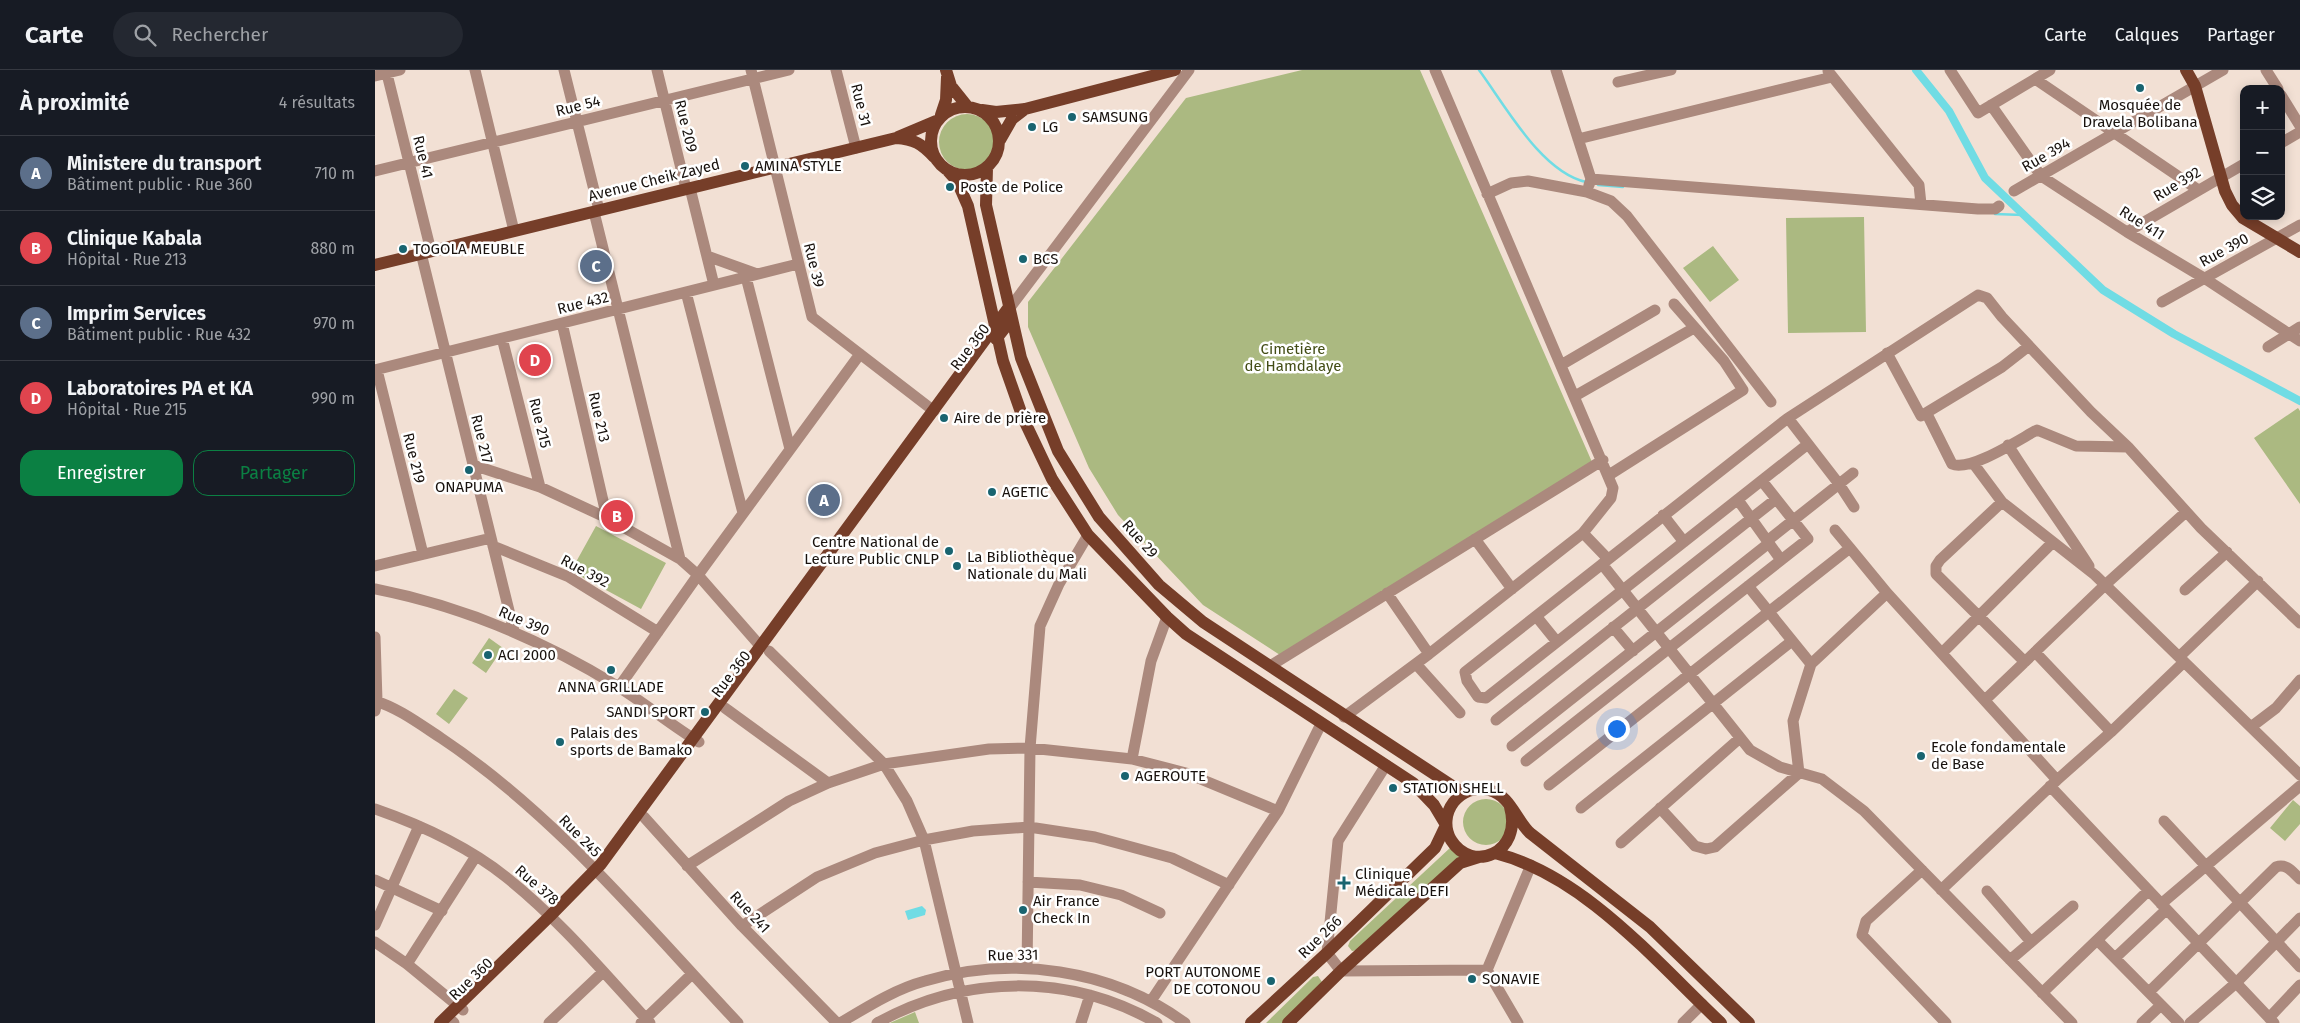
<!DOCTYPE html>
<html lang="fr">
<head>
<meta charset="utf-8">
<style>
  :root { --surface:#171b24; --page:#242831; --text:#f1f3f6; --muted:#9ea1a6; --line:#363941; --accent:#0b8043 }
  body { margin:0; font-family:"Fira Sans",sans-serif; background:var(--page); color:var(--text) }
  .controls { position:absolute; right:15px; top:15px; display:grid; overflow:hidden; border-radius:10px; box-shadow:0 2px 12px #0003 }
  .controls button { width:45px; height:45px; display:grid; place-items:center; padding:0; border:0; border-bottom:1px solid var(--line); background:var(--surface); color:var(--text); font:25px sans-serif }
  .you { position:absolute; left:1241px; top:658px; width:18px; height:18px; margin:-12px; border:4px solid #fff; border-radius:50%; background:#1a73e8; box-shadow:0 0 0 8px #1a73e833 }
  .badge { display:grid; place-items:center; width:32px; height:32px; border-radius:50%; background:var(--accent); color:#fff; font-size:16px; font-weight:700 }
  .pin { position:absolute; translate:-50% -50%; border:2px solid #fff; box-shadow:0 1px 5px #0006 }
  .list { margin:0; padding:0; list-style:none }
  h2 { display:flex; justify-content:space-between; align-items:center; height:65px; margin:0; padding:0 20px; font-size:21px }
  h2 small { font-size:16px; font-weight:400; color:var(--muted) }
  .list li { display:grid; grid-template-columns:32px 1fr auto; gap:15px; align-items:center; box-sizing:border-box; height:75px; padding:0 20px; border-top:1px solid var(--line) }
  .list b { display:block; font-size:19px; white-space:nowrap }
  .list p { margin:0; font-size:16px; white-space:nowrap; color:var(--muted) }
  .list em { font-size:16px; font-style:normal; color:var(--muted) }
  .actions { display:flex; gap:10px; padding:15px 20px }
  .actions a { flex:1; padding:11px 0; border:1px solid var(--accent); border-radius:15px; text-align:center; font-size:18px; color:var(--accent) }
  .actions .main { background:var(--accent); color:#fff }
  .icon { flex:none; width:28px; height:28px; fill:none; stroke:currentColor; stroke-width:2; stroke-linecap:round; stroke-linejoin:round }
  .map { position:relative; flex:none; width:1925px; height:953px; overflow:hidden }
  header { display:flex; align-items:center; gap:30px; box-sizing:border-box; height:70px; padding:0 25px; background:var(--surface); border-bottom:1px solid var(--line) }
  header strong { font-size:24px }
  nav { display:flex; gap:28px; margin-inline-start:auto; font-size:18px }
  .search { width:350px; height:45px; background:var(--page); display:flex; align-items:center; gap:12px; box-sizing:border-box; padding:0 18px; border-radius:28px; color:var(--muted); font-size:19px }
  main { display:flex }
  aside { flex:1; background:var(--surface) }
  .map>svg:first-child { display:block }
</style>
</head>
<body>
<header>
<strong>Carte</strong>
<div class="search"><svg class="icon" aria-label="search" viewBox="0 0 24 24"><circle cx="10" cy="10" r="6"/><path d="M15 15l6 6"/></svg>Rechercher</div>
<nav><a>Carte</a><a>Calques</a><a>Partager</a></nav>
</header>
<main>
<aside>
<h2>À proximité<small>4 résultats</small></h2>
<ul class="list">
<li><span class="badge" style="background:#5c6f8a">A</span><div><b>Ministere du transport</b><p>Bâtiment public · Rue 360</p></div><em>710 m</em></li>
<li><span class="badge" style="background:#e0444e">B</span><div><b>Clinique Kabala</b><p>Hôpital · Rue 213</p></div><em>880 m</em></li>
<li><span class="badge" style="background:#5c6f8a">C</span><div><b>Imprim Services</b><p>Bâtiment public · Rue 432</p></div><em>970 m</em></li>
<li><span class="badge" style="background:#e0444e">D</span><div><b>Laboratoires PA et KA</b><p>Hôpital · Rue 215</p></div><em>990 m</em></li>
</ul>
<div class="actions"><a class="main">Enregistrer</a><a>Partager</a></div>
</aside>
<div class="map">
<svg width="1925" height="953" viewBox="0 0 1925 953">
  <rect width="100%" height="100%" fill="#f2e0d4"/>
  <!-- green -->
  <path fill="#abb981" d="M 927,0 L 1045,0 L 1217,392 L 905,585 L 828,535 L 743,445 L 714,398 L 653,257 L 653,232 L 811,28 Z
    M564 72a28 28 0 1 1 56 0a28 28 0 1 1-56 0Z
    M 1489,147 L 1491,262 L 1413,263 L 1411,148 Z
    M 1338,176 L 1364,210 L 1335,232 L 1308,198 Z
    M 1923,338 L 1925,341 L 1925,434 L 1879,368 Z
    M 221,456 L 291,493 L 266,539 L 196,501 Z
    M 114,568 L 128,578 L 111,603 L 97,593 Z
    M 79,619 L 93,628 L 74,654 L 61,644 Z
    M1088 752a23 23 0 1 1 46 0a23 23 0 1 1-46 0Z
    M 1918,730 L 1925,736 L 1925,754 L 1910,771 L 1895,758 Z
    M 1076,777 L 1085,786 L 984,880 L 977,881 L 973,876 L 975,871 Z
    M 943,906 L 947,912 L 908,953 L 891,953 L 938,907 Z
    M 540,942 L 544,953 L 515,953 L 517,952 Z"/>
  <!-- water -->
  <path fill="#70dce4" d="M 547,836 L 551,840 L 550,845 L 533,850 L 530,841 Z"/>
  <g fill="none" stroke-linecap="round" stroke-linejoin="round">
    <!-- stream -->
    <path stroke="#70dce4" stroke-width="2.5" d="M 1104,0 C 1130,35 1166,102 1211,112
      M 1223,115 L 1248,117
      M 1620,144 L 1648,145"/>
    <!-- canal -->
    <path stroke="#70dce4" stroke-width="8" d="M 1541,0 L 1574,41 L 1610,108 L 1728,220 L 1799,264 L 1925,331"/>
    <!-- minor -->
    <path stroke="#ab897d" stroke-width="11" d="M 11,0 L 56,181
      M 100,0 L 139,161
      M 189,0 L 224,140
      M 282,0 L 311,119
      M 376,0 L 437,247 L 559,341
      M 461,0 L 481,78
      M 1181,0 L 1216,109 L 1214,115
      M 1575,0 L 1603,43 L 1675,0
      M 1891,0 L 1903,19
      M 1453,1 L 1544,115 L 1546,134
      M 0,6 L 25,0
      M 1660,9 L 1822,119
      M 1243,12 L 1296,0
      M 1906,25 L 1925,56
      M 1616,35 L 1666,106 L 1752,162 L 1829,208 L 1925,271
      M 1203,69 L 1457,7
      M 1906,73 L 1925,62
      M 0,101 L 414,0
      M 1216,109 L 1603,139 L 1620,139 L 1624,136
      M 315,118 L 339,215
      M 1639,121 L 1848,0
      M 1112,124 L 1136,113 L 1153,111 L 1212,122 L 1236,131 L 1252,146 L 1396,332
      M 219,142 L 305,489
      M 1752,162 L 1869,94
      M 46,183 L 139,561
      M 332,186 L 382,204
      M 371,207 L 415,379
      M 311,222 L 368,443
      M 1787,232 L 1925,155
      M 634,239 L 814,0
      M 187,253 L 232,448
      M 127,268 L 165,417
      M 1893,277 L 1925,257
      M 1512,283 L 1546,346 L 1627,297 L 1654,276
      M 1186,295 L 1280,240
      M 0,300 L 423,194
      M 2,300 L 48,484
      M 1200,326 L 1319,258
      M 1552,344 L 1577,394 C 1595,402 1645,369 1662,360 L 1701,376 L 1753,377
      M 1413,348 L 1464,414 L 1479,437
      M 1433,374 L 1111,628 L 1103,627 L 1092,611 L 1090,602 L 1413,348 L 1603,225 L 1612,228 L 1627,247 L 1716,342 L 1753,377 L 1826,458 L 1925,553
      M 1633,375 C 1659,417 1688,455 1714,496
      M 1598,393 L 1627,432 L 1720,505 L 1925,705
      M 98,395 L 165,417 L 232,448 L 305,489 L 323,505 L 386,577
      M 1234,405 L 1368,320 L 1349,291 L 1299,234
      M 1363,430 L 1406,490
      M 1627,432 L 1565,490 L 1561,496 L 1561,504 L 1650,592
      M 1288,445 L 1309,472
      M 1208,463 L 1233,489
      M 1100,469 L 1137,519
      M 1392,471 L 1478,403
      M 118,476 L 194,507 L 283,562
      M 1227,494 L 1375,680 L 1405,697 L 1447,709 L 1489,741 L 1697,953
      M 0,496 L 116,468
      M 1373,516 L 1436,594
      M 0,519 C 87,536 167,570 242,616 C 271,634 296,655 324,672
      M 1810,520 L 1852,482
      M 1012,523 L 1054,584
      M 1512,523 L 1682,710 L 1566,820
      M 1161,546 L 1182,572
      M 1238,557 L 1258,581
      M 0,567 L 2,631 L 0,641
      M 394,581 L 509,694 L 532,731 L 549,770 L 593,953
      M 1660,582 L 1736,662 L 1682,710
      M 1567,583 L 1678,472
      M 1804,587 L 1883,511
      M 1041,594 L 1085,643
      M 895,596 L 1228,390
      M 244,617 L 323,505 L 485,284
      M 1610,630 L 1730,515 L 1811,442
      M 0,631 C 22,637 46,655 66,668 C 180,744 270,854 363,953
      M 350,638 L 453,713
      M 969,647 L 1054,584 L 1208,463 L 1236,428 L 1238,418 L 1060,0
      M 1121,650 L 1401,429
      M 1876,657 L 1901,638 L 1925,610
      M 1736,662 L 1809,592
      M 1137,676 L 1394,473
      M 757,689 L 776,591 L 792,547
      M 1151,691 L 1433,469 L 1387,411
      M 1011,695 L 963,771 L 952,883 L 966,901 L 1112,900
      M 1174,715 L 1475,478 L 1460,460
      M 1675,716 L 1899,953
      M 1206,738 L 1417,571
      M 1285,738 L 1320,776 L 1331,779 L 1340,777 L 1424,703 L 1418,651 L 1436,594 L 1512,523 L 1475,478
      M 0,739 C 46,755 92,776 131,807 C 184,849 229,903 275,953
      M 269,747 L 367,856 L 462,953
      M 1789,751 L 1925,897
      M 1246,773 L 1365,668
      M 312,796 L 414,731 L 453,713 L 509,694 L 614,679 L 655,678 L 757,689 L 811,703 L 903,741
      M 1547,800 L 1491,851 L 1487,865 L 1571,953
      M 0,810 L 67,841
      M 653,812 L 705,815 L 746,825 L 785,843
      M 1612,821 L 1656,872
      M 1786,834 L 1925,716
      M 0,855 L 44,756
      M 367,856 L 442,807 L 500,783 L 549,770 L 598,761 L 654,757 L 720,767 L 797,788 L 854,815
      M 1722,870 L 1804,953
      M 0,872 L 32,894 L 88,940
      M 1740,888 L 1791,840
      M 1635,890 L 1698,836
      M 32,894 L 101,786
      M 652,898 L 655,678 L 665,556 L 684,514 L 713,465
      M 1112,900 L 1156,795
      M 1112,900 L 1143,953
      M 1774,922 L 1901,797 C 1912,793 1918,803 1925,809
      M 1667,923 L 1773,821
      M 776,931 L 903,741 L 946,654
      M 1894,948 L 1925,915
      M 77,951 L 79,953
      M 174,953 L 228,902
      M 266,953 L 317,904
      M 465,953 C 492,937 520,919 550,911 C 637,885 736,899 810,953
      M 502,953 C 590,904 694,903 782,953
      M 706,953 L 715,925
      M 1308,953 L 1327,934
      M 1767,953 L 1786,935
      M 1815,953 L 1861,913 L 1925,848"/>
    <!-- major -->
    <path stroke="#763e29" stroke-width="12" d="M 571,0 L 576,16 L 592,36
      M 1811,0 L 1820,16 L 1850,121 L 1857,135 L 1868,148 L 1925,182
      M556 71a34 34 0 1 1 68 0a34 34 0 1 1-68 0Z
      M 607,40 L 621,42 L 650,39 L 800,0
      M 566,45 L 571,30 L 572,7
      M 523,67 L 561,51
      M 625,70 L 637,49 L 650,39
      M 612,98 L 611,135 L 646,288 L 683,381 L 724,447 L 784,515 L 828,552 L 1088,723
      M 573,101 L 582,111 L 593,136 L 628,291 L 648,348 L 677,409 L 713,465 L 792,547 L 811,564 L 1038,713 L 1059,735 L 1071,755
      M 0,195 L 521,68 C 539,69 547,74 559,87
      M 621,269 L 636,250
      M 1135,737 C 1148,783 1097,804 1076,770 C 1061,744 1085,712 1114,720 C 1135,725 1141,750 1155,763 L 1275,857 L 1374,953
      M 1120,783 C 1210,806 1280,891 1346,953
      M 65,953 L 175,846 L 226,794 L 634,237
      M 876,953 L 952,883 L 1060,778 L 1071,755
      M 913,953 L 966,901 L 1085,793 L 1104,787"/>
  </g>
  <!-- markers -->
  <g fill="#196470" stroke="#fff" stroke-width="2">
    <circle cx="1765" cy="18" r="5"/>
    <circle cx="697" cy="47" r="5"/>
    <circle cx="657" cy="57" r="5"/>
    <circle cx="370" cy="96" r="5"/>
    <circle cx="575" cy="117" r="5"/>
    <circle cx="28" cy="179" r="5"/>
    <circle cx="648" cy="189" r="5"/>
    <circle cx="569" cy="348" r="5"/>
    <circle cx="94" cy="400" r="5"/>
    <circle cx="617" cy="422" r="5"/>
    <circle cx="574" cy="481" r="5"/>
    <circle cx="582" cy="496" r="5"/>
    <circle cx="113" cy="585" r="5"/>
    <circle cx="236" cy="600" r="5"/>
    <circle cx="330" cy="642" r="5"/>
    <circle cx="185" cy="672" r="5"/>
    <circle cx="1546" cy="686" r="5"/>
    <circle cx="750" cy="706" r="5"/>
    <circle cx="1018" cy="718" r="5"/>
    <path d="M966.5 805.5h5v5h5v5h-5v5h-5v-5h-5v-5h5z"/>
    <circle cx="648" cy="840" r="5"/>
    <circle cx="1097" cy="909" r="5"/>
    <circle cx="896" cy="911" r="5"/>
  </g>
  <g text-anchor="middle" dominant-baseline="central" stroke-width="5" stroke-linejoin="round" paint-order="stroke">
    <!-- street labels -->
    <g font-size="15" fill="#18120e" stroke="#fff">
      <text transform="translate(486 35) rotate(76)">Rue 31</text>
      <text transform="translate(203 36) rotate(-14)">Rue 54</text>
      <text transform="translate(311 56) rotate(76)">Rue 209</text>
      <text transform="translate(1671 85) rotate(-30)">Rue 394</text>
      <text transform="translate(48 87) rotate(76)">Rue 41</text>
      <text transform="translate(279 110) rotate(-14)">Avenue Cheik Zayed</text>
      <text transform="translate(1802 114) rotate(-31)">Rue 392</text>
      <text transform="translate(1767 153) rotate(32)">Rue 411</text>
      <text transform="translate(1849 180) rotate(-29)">Rue 390</text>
      <text transform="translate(439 195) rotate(76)">Rue 39</text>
      <text transform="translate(208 233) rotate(-14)">Rue 432</text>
      <text transform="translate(595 277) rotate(-53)">Rue 360</text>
      <text transform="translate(224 347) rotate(77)">Rue 213</text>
      <text transform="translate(165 353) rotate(76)">Rue 215</text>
      <text transform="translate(107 369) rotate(76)">Rue 217</text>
      <text transform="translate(39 388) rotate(76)">Rue 219</text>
      <text transform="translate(765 469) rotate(48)">Rue 29</text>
      <text transform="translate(210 501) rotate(28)">Rue 392</text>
      <text transform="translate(149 551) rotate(23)">Rue 390</text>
      <text transform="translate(356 604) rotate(-53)">Rue 360</text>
      <text transform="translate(205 766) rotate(45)">Rue 245</text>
      <text transform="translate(162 815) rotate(41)">Rue 378</text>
      <text transform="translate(375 842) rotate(47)">Rue 241</text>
      <text transform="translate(945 867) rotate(-44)">Rue 266</text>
      <text transform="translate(638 885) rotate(-1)">Rue 331</text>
      <text transform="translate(96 909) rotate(-44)">Rue 360</text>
    </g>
    <!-- poi labels -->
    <g font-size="15" fill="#18120e" stroke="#fff" text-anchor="start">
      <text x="1765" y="35" text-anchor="middle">Mosquée de<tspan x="1765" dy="17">Dravela Bolibana</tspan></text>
      <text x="707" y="47">SAMSUNG</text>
      <text x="667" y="57">LG</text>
      <text x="380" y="96">AMINA STYLE</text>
      <text x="585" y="117">Poste de Police</text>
      <text x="38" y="179">TOGOLA MEUBLE</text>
      <text x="658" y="189">BCS</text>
      <text x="579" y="348">Aire de prière</text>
      <text x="94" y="417" text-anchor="middle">ONAPUMA</text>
      <text x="627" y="422">AGETIC</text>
      <text x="564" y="472" text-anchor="end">Centre National de<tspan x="564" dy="17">Lecture Public CNLP</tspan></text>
      <text x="592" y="487">La Bibliothèque<tspan x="592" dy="17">Nationale du Mali</tspan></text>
      <text x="123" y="585">ACI 2000</text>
      <text x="236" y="617" text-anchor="middle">ANNA GRILLADE</text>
      <text x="320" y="642" text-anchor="end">SANDI SPORT</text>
      <text x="195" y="663">Palais des<tspan x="195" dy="17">sports de Bamako</tspan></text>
      <text x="1556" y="677">Ecole fondamentale<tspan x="1556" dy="17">de Base</tspan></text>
      <text x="760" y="706">AGEROUTE</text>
      <text x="1028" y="718">STATION SHELL</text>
      <text x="980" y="804">Clinique<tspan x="980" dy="17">Médicale DEFI</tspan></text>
      <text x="658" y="831">Air France<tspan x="658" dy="17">Check In</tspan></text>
      <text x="886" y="902" text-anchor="end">PORT AUTONOME<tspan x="886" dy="17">DE COTONOU</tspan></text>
      <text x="1107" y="909">SONAVIE</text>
    </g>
    <!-- park labels -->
    <g font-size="15" fill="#434d16" stroke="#fff">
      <text x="918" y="279">Cimetière<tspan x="918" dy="17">de Hamdalaye</tspan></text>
    </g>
  </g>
</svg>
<div class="controls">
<button>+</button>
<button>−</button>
<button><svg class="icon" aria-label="layers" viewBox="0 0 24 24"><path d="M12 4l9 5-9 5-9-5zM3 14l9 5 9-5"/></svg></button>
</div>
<div class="you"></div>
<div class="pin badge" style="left:449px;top:430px;background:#5c6f8a">A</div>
<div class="pin badge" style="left:242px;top:446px;background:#e0444e">B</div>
<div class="pin badge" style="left:221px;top:196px;background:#5c6f8a">C</div>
<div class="pin badge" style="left:160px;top:290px;background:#e0444e">D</div>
</div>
</main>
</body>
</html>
